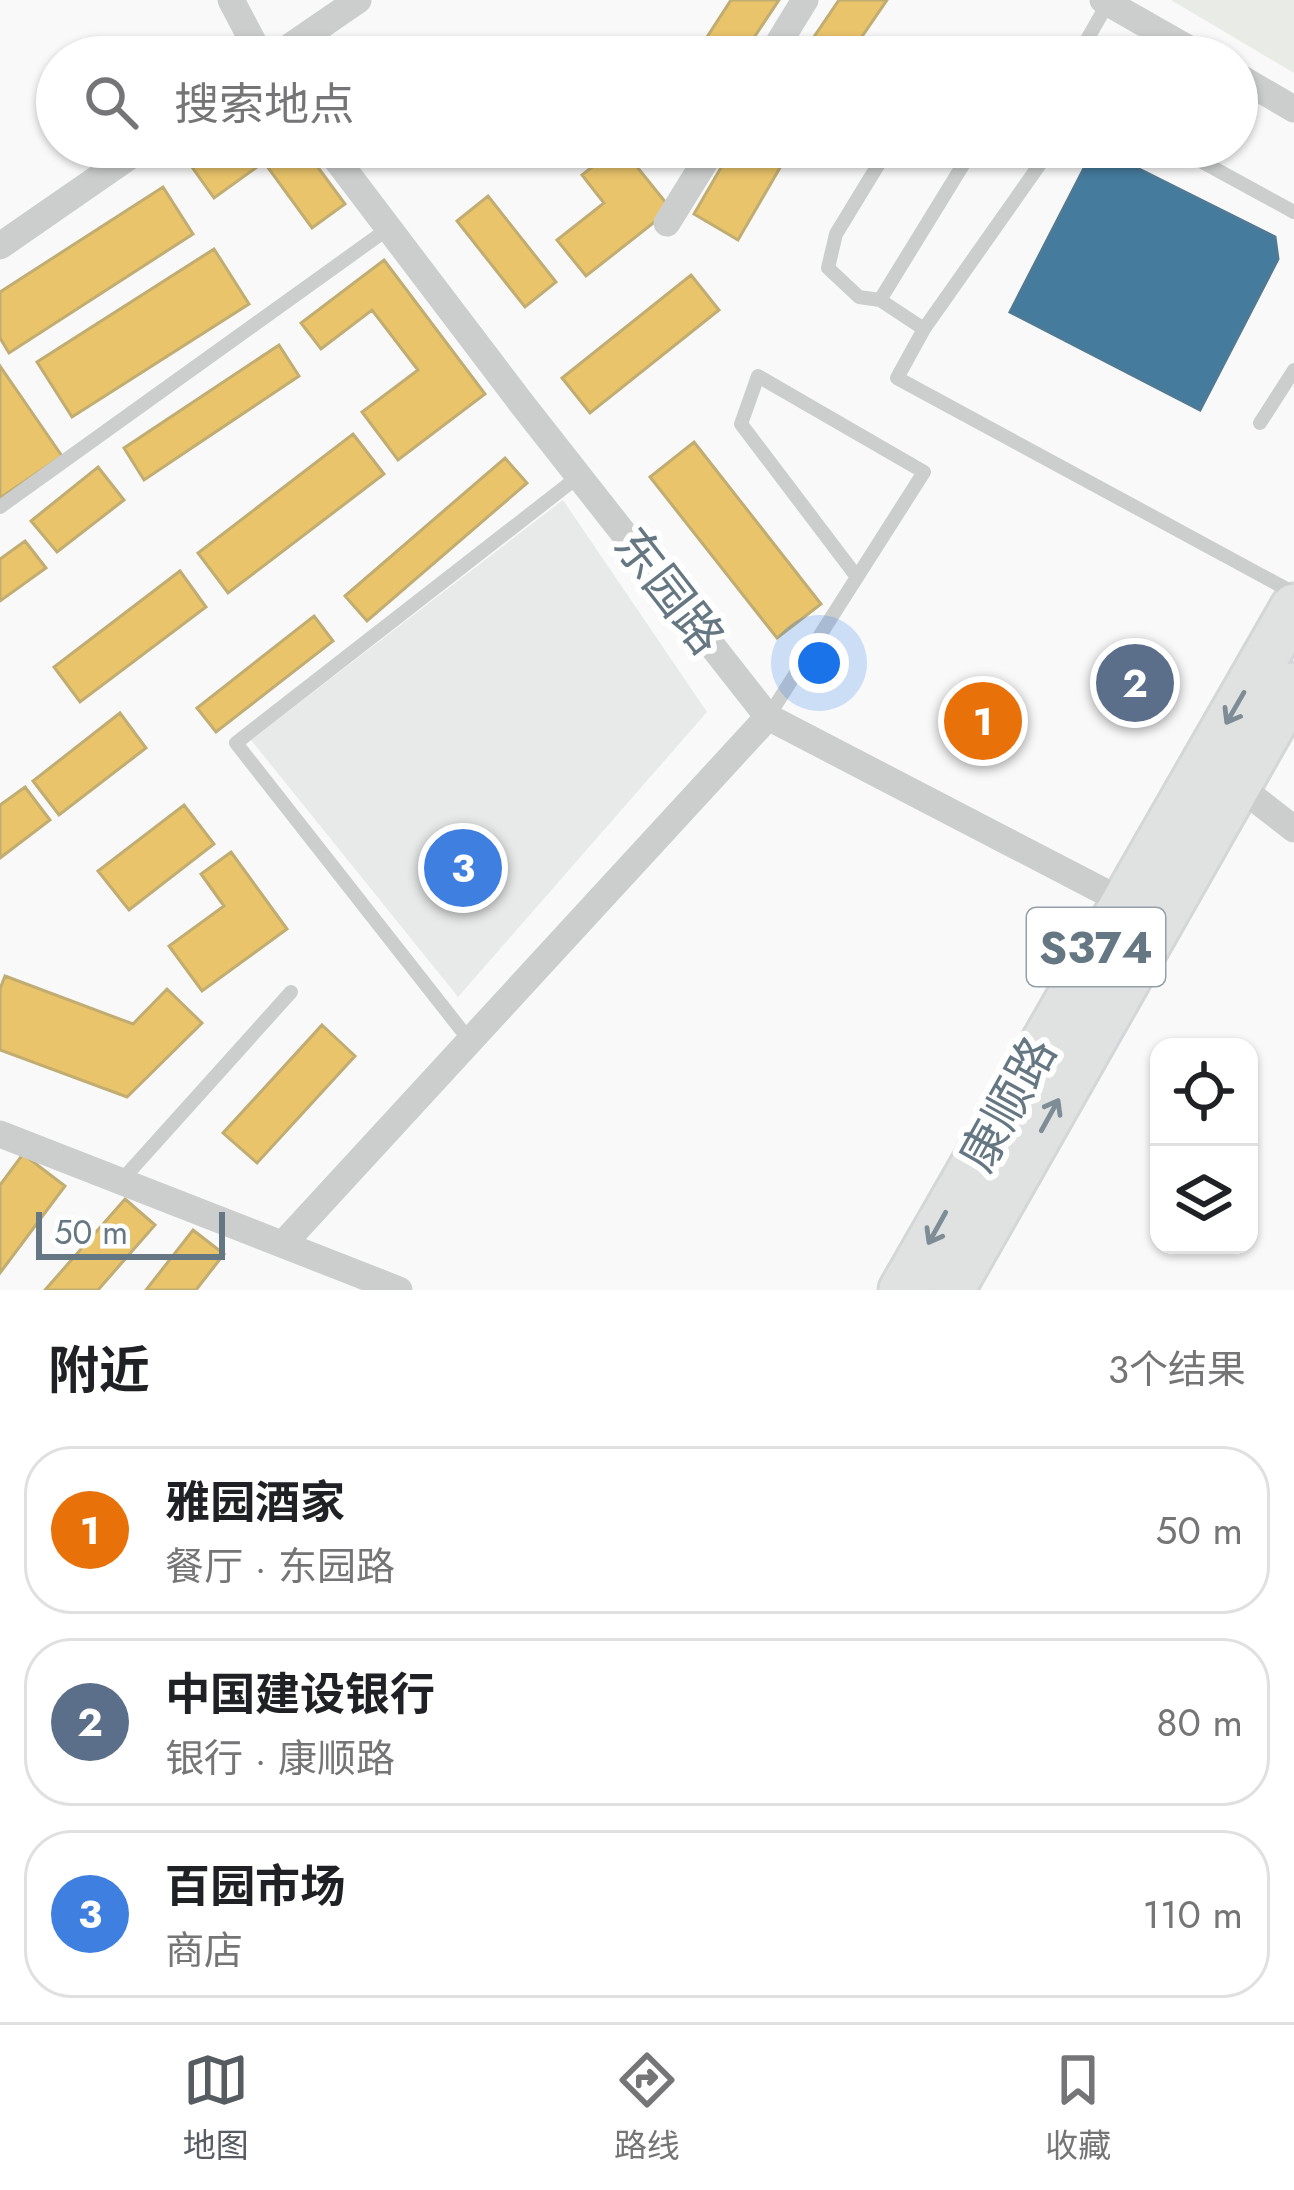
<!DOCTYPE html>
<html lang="zh">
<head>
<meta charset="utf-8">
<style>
  :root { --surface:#fff; --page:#f2f2f2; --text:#202124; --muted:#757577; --line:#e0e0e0; --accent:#565c61 }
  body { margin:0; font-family:Jost,"Noto Sans SC",sans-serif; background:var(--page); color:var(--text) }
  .controls { position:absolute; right:36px; bottom:36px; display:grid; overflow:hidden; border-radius:24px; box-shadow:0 3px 9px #0004 }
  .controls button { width:108px; height:108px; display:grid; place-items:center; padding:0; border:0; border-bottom:3px solid var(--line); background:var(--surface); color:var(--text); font:60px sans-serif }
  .scale { position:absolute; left:36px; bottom:30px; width:189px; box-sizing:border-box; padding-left:12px; border:6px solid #657782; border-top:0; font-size:33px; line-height:42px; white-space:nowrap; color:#657782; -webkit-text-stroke:9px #fff; paint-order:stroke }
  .you { position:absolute; left:819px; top:663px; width:42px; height:42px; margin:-30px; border:9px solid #fff; border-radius:50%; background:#1a73e8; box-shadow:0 0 0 18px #1a73e833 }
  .badge { display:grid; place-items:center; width:78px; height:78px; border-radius:50%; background:var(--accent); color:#fff; font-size:39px; font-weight:700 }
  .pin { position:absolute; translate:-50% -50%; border:6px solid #fff; box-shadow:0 3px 12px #0006 }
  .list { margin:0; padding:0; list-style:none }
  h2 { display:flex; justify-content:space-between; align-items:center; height:156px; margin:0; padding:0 48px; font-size:51px }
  h2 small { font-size:39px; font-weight:400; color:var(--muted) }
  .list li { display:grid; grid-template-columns:78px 1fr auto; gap:36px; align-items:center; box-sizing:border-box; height:168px; margin:0 24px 24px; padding:0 24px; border:3px solid var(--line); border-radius:48px }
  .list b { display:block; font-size:45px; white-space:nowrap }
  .list p { margin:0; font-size:39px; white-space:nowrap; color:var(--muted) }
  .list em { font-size:39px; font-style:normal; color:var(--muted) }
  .icon { flex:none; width:66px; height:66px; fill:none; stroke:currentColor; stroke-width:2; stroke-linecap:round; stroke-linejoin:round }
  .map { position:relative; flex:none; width:1294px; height:1290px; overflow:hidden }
  .search { position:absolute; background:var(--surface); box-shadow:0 3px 9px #0004; left:36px; right:36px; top:36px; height:132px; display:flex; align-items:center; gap:30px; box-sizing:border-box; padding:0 42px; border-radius:66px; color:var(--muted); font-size:45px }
  .sheet { height:732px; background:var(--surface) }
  nav { display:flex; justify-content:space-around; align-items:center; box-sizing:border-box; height:168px; border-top:3px solid var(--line); background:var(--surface); font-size:33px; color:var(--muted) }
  nav a { display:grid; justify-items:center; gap:6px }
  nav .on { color:var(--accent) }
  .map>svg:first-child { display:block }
</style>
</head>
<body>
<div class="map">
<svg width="1294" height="1290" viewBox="0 0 1294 1290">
  <rect width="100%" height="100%" fill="#f9f9f9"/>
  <!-- built -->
  <path fill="#e8e9e9" d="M 563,500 L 707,712 L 458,997 L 251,740 Z"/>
  <!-- green -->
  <path fill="#e8ebe6" d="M 1171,0 L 1294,0 L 1294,73 Z"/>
  <!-- homes -->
  <path fill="#e9c46a" stroke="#c1ad71" stroke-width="3" d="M 731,0 L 779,0 L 741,57 L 694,57 Z
    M 839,0 L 887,0 L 848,57 L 822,57 L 807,47 Z
    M 181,147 L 303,147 L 345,204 L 312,228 L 264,162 L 214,198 L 179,149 Z
    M 617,147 L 621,147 L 671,209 L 586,276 L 557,240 L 604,203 L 582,175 Z
    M 733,147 L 792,147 L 738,240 L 694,214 Z
    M 163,187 L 193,234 L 9,353 L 0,338 L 0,292 Z
    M 488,196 L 556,282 L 525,307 L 457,221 Z
    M 214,249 L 249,304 L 72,417 L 37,362 Z
    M 384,260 L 485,394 L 398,460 L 362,412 L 418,370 L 372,310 L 321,349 L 301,323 Z
    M 691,275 L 719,310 L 590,413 L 562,378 Z
    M 279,345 L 299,376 L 144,480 L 124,448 Z
    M 0,366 L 62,456 L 0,498 Z
    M 353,434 L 384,474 L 228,593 L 198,553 Z
    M 694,442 L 821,604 L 777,638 L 650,477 Z
    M 505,458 L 527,483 L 367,621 L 345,596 Z
    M 98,467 L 124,500 L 57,552 L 31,521 Z
    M 25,541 L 46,568 L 0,601 L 0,559 Z
    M 180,571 L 206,607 L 80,702 L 54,667 Z
    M 314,616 L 333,641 L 216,732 L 197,708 Z
    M 120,713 L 146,748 L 59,815 L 33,781 Z
    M 25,787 L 50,820 L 0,858 L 0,805 Z
    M 184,805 L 214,844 L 129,910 L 98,871 Z
    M 231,852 L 287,929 L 202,991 L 169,946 L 224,906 L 201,874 Z
    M 5,976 L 133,1024 L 167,989 L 202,1023 L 127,1097 L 0,1050 L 0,989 Z
    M 322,1025 L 355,1056 L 257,1163 L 223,1133 Z
    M 23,1154 L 65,1186 L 0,1273 L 0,1185 Z
    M 125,1199 L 155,1225 L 98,1290 L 45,1290 Z
    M 193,1230 L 224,1254 L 196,1290 L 146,1290 Z"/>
  <!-- public -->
  <path fill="#457b9d" stroke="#4f7a95" stroke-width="3" d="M 1095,147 L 1275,237 L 1278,259 L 1200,410 L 1010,312 Z"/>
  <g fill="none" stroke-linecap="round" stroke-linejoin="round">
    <defs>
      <path id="primary" d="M 902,1290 L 1294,607
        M 951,1290 L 1294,686"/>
    </defs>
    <!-- primary casing -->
    <use href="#primary" stroke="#d5d6d7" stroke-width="51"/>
    <!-- service -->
    <path stroke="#cccece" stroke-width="14" d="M 1077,57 L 1108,3
      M 889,147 L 836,234 L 828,268 L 859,297 L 880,300 L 974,147
      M 1175,147 L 1294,212
      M 880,300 L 924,329 L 1052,147
      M 924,329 L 897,378 L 1294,593
      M 1260,423 L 1294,370
      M 0,507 L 389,228
      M 768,717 L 924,472 L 758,376 L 741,424 L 857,577
      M 470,1041 L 236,743 L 579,476
      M 121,1181 L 291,992"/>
    <!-- minor -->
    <path stroke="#cccece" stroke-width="27" d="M 231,0 L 261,57
      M 1103,0 L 1203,57
      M 275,57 L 358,0
      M 770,57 L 805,0
      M 1237,76 L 1294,109
      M 327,147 L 522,404 L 768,717 L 1122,901
      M 667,223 L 714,147
      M 0,246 L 143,147
      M 1236,784 L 1294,829
      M 0,1134 L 399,1290
      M 283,1244 L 768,717"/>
    <!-- primary -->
    <use href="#primary" stroke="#e0e1e1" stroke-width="45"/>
  </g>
  <!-- one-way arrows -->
  <defs><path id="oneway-shaft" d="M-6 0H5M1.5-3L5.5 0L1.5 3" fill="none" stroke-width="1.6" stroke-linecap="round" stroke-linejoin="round" transform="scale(3)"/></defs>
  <g stroke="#7e8c95">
    <use href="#oneway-shaft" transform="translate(1235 708) rotate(120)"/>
    <use href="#oneway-shaft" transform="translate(1050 1115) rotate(-61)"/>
    <use href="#oneway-shaft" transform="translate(937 1228) rotate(119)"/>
  </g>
  <g text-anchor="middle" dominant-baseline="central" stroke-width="12" stroke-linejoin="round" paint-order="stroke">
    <!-- shield labels -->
    <rect fill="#fff" stroke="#93a0a8" stroke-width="3" x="1027" y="908" width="138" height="78" rx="9"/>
    <g font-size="45" font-weight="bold" fill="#657782">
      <text x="1096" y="947">S374</text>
    </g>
    <!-- street labels -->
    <g font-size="48" fill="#657782" stroke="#fff">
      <text transform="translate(669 591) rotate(52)">东园路</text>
      <text transform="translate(1008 1104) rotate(-61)">康顺路</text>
    </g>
  </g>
</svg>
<div class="controls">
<button><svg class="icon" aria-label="locate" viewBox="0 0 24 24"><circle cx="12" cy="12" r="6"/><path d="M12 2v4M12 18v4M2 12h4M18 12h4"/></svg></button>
<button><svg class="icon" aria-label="layers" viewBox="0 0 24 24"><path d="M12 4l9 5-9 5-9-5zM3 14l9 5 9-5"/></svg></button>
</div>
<div class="scale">50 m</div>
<div class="you"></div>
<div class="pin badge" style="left:983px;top:721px;background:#e8710a">1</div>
<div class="pin badge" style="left:1135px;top:683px;background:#5c6f8a">2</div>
<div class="pin badge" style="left:463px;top:868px;background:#3f7fe0">3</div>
<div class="search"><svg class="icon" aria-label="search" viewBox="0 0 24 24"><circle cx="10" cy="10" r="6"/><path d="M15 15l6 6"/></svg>搜索地点</div>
</div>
<section class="sheet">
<h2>附近<small>3个结果</small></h2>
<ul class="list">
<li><span class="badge" style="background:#e8710a">1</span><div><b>雅园酒家</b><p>餐厅 · 东园路</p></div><em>50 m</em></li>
<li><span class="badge" style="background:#5c6f8a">2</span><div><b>中国建设银行</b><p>银行 · 康顺路</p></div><em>80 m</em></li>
<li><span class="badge" style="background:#3f7fe0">3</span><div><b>百园市场</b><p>商店</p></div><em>110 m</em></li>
</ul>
</section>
<nav>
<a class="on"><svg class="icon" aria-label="map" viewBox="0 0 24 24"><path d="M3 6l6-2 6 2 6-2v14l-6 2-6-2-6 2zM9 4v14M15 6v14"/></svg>地图</a>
<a><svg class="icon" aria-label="directions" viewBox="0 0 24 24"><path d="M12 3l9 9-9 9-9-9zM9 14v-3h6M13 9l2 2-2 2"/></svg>路线</a>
<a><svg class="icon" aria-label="saved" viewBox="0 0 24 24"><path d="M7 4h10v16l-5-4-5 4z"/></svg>收藏</a>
</nav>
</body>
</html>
